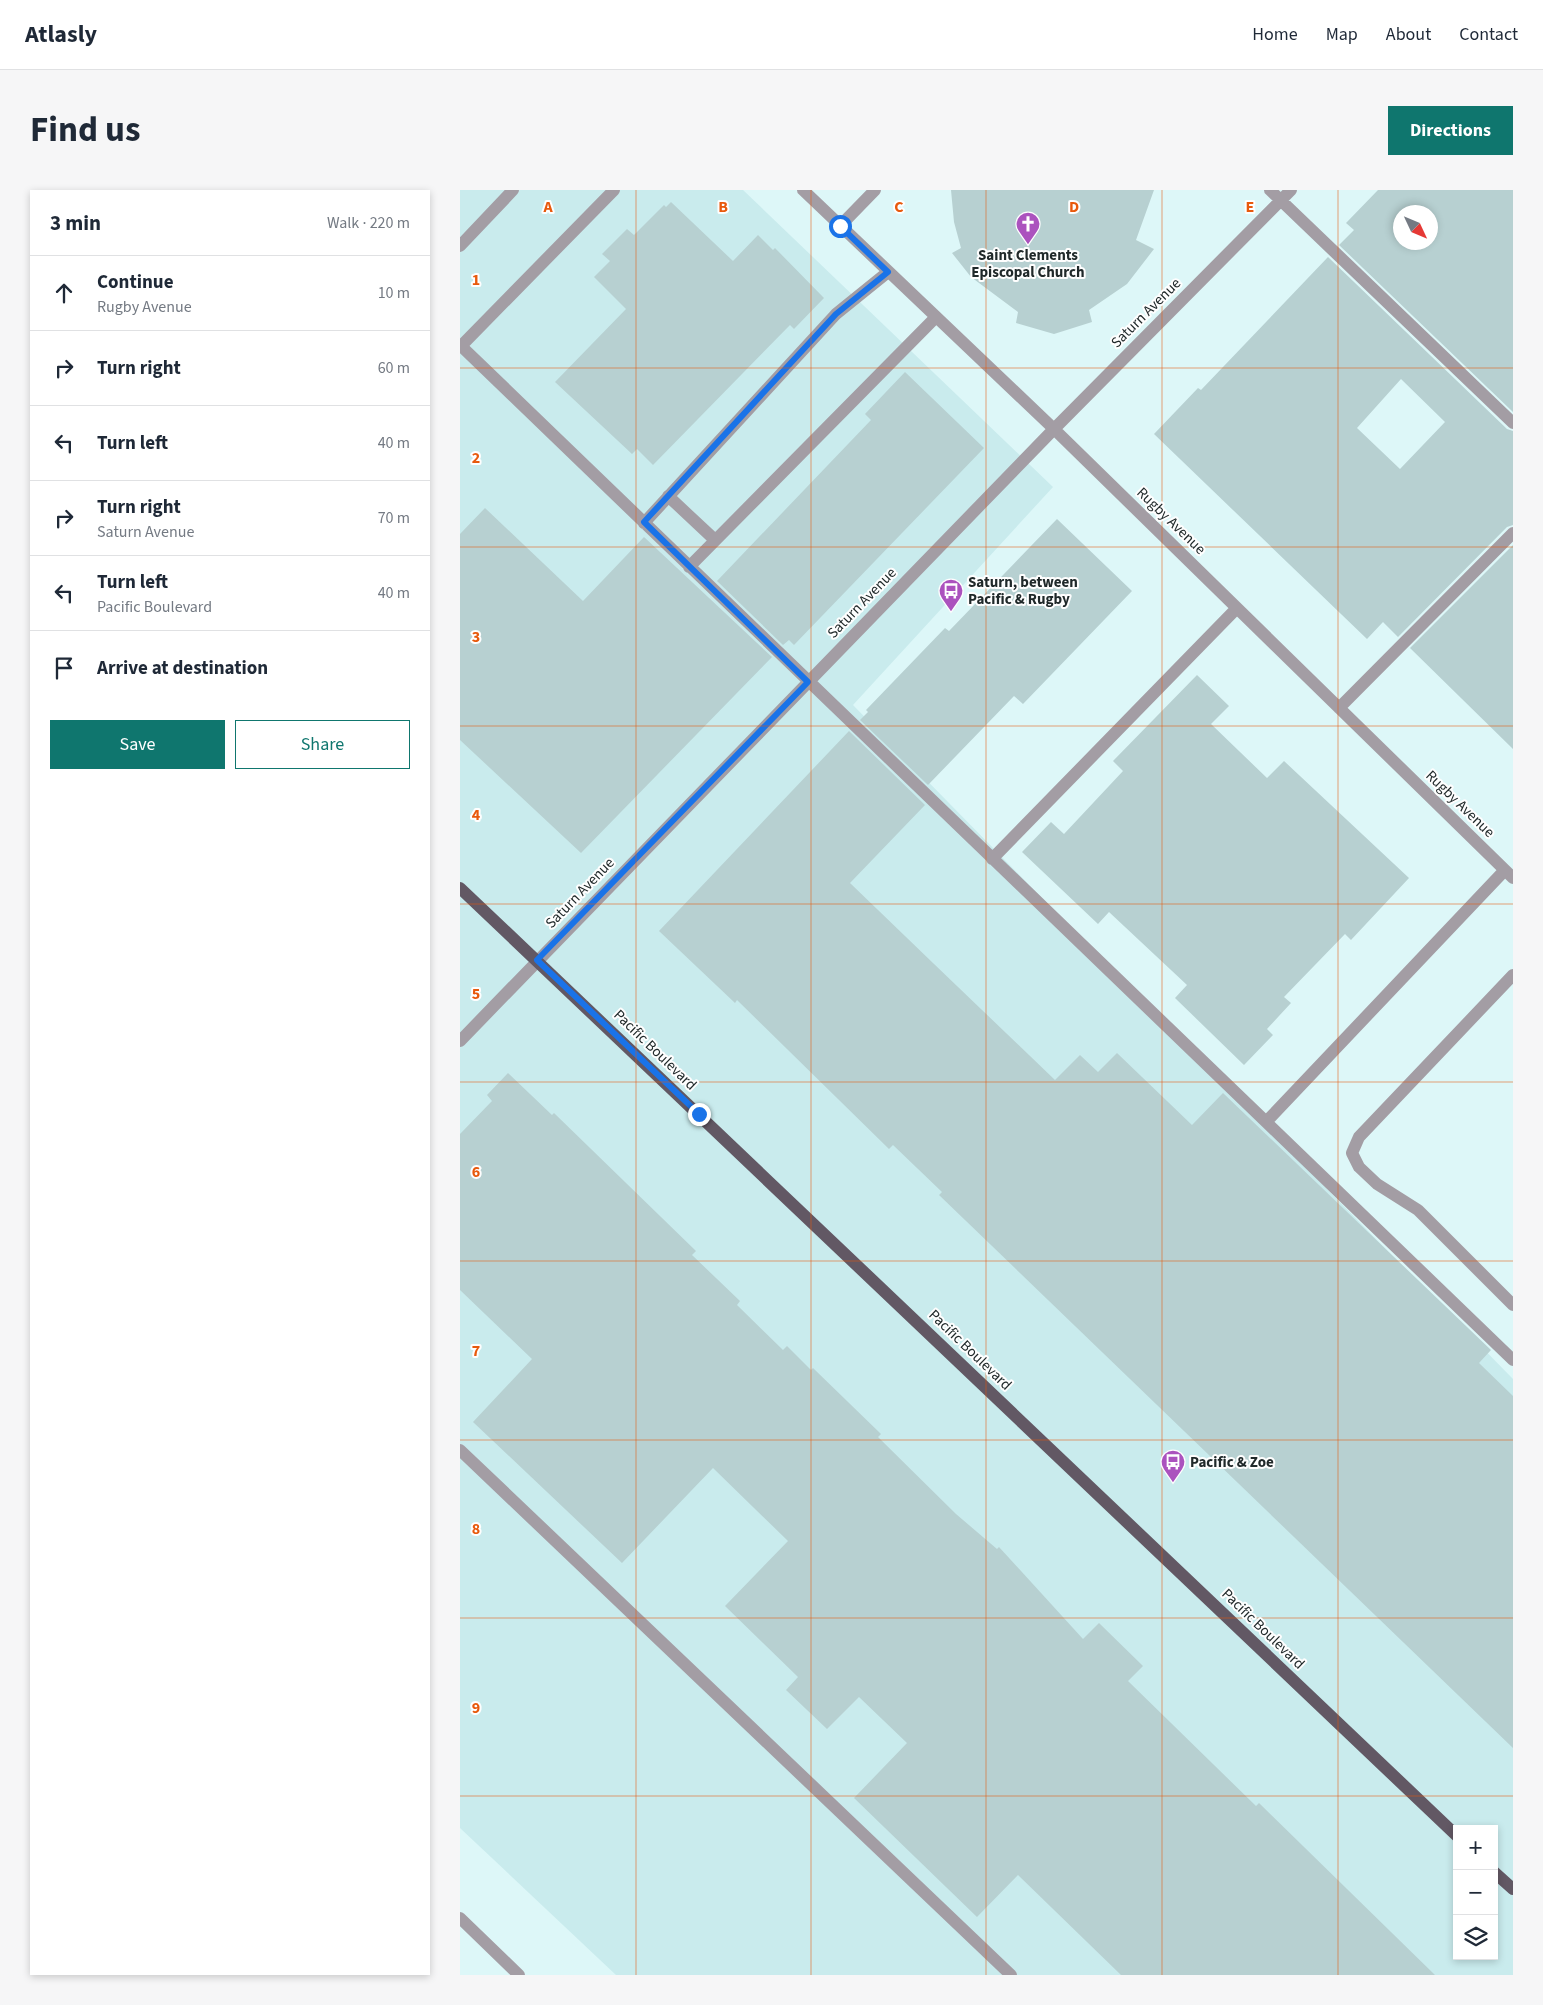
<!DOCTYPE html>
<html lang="en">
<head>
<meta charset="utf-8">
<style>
  :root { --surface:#fff; --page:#f6f6f7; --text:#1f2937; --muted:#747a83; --line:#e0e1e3; --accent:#0f766e }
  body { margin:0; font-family:"Source Sans 3",sans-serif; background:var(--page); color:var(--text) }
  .controls { position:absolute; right:15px; bottom:15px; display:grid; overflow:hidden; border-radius:0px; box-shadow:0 2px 8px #0003 }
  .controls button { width:45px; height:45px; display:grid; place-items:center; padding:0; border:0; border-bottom:1px solid var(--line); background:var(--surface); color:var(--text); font:25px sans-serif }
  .compass { position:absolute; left:933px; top:15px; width:45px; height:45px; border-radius:50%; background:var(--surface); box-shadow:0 2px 8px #0003; rotate:134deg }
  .stop { position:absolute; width:15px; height:15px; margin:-11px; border:4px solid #1a73e8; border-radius:50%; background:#fff }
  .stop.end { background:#1a73e8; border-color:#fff; box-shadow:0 1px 5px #0008 }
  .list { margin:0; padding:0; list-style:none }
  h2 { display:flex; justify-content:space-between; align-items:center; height:65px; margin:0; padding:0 20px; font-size:21px }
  h2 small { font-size:16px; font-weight:400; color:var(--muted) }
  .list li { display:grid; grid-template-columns:32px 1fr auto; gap:15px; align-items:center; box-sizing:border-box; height:75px; padding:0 20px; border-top:1px solid var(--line) }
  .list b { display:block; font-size:19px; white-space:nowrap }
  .list p { margin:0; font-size:16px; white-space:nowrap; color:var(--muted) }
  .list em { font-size:16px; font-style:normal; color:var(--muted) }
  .actions { display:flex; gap:10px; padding:15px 20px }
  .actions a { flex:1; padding:11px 0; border:1px solid var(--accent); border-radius:0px; text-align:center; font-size:18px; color:var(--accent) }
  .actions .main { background:var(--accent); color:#fff }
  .icon { flex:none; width:28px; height:28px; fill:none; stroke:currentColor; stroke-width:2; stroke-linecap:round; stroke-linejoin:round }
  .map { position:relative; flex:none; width:1053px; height:1785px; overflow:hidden; border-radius:0px }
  header { display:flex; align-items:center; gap:30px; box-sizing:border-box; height:70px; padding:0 25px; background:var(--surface); border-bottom:1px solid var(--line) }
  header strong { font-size:24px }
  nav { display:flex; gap:28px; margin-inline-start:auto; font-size:18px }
  .intro { display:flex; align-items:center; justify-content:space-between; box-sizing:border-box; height:120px; padding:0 30px }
  h1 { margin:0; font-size:35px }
  .button { padding:12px 22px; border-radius:0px; background:var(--accent); color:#fff; font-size:18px; font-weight:700 }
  main { display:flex; gap:30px; padding:0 30px }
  aside { flex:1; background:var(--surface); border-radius:0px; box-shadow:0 2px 8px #0003 }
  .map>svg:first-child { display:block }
</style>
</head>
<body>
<header>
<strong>Atlasly</strong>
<nav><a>Home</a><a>Map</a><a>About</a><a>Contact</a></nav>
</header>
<div class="intro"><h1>Find us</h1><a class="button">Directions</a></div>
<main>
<aside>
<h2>3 min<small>Walk · 220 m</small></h2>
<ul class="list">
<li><svg class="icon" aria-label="ahead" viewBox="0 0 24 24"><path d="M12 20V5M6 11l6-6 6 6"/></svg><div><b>Continue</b><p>Rugby Avenue</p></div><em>10 m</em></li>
<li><svg class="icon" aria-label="right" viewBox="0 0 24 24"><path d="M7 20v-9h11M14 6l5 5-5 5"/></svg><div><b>Turn right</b></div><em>60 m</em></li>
<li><svg class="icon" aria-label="left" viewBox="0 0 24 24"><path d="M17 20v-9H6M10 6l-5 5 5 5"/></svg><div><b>Turn left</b></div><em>40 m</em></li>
<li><svg class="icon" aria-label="right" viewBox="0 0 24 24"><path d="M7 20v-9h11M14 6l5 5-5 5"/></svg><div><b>Turn right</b><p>Saturn Avenue</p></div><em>70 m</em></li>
<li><svg class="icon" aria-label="left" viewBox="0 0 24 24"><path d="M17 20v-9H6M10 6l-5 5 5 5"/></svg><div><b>Turn left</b><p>Pacific Boulevard</p></div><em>40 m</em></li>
<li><svg class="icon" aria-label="arrive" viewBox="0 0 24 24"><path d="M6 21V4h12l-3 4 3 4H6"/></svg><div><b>Arrive at destination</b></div></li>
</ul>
<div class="actions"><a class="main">Save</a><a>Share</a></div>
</aside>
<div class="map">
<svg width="1053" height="1785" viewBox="0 0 1053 1785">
  <rect width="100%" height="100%" fill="#ddf7f8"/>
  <!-- built -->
  <path fill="#c9ebed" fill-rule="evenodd" d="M 0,0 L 283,0 L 593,297 L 393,515 L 1053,1189 L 1053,1785 L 156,1785 L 0,1638 ZM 997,1639 L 1034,1639 L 1034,1766 L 997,1766 Z"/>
  <!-- building -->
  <path fill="#b7d0d1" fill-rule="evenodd" d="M 491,0 L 694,0 L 676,50 L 694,59 L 667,94 L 629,120 L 632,132 L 594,144 L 556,133 L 558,122 L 511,87 L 492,63 L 501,58 L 494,32 Z
    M 918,0 L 1053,0 L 1053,222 L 879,55 L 894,40 L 886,33 ZM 940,22 L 970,22 L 970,52 L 940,52 Z
    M 211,12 L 273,71 L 298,45 L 313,60 L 315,58 L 364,108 L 334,139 L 330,135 L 193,275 L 177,259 L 172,264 L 95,192 L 166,119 L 134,87 L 150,71 L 142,64 L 167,39 L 174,45 L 204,15 L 206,17 Z
    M 868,67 L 1047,239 L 1053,241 L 1053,335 L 1047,337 L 938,447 L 923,432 L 907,449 L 694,244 L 738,198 L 741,200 ZM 941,189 L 985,232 L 940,279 L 897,238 Z
    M 445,182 L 524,258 L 334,455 L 329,450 L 323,455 L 257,391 L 411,230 L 405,224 Z
    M 25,318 L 123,411 L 184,347 L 312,467 L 121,663 L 0,550 L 0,344 Z
    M 597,329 L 672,401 L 563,514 L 554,506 L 468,595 L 400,530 L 408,522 L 406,520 L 485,438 L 489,441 Z
    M 1053,355 L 1053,559 L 950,458 Z
    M 737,485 L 769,516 L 751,534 L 807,588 L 824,571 L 949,688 L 891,750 L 885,744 L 824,807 L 831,813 L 807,839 L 813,845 L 784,875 L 715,808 L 727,795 L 649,722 L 638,734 L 562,662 L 591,632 L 604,644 L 663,581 L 653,571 Z
    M 389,541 L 465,615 L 390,693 L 473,773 L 595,890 L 620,865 L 638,882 L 657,863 L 732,935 L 763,903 L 1031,1160 L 1019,1173 L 1053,1206 L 1053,1558 L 479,1005 L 482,1002 L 433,955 L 429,959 L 277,810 L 275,813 L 199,741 Z
    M 48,883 L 92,925 L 94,923 L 236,1061 L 232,1065 L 280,1111 L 277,1115 L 323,1160 L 327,1156 L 351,1180 L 353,1178 L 421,1244 L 418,1247 L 496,1324 L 537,1359 L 539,1357 L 623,1449 L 639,1433 L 683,1476 L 668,1491 L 796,1616 L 799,1613 L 975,1785 L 661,1785 L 558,1685 L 517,1727 L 394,1608 L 447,1553 L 399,1507 L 367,1539 L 326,1500 L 338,1487 L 265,1416 L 328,1351 L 253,1278 L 162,1373 L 13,1232 L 72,1169 L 0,1100 L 0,944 L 32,911 L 27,905 Z"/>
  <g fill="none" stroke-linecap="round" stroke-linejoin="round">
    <!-- minor -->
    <path stroke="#a39da4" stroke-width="12" d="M 343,0 L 594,239 L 1053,688
      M 810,0 L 1053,233
      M 380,36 L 415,0
      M 0,56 L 53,0
      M 0,155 L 1053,1170
      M 1,156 L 154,0
      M 208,306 L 255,350
      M 184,333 L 376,124 L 428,82
      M 229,377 L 476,127
      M 879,518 L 1053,343
      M 532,669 L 777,418
      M 1053,785 L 899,947 L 892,963 L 899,977 L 917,994 L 958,1020 L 1053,1115
      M 0,851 L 594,239 L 831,0
      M 806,932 L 1045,680
      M 0,1260 L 551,1785
      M 0,1728 L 59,1785"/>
    <!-- major -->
    <path stroke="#625864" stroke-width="12" d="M 0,698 L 997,1646
      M 1034,1682 L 1053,1699"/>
  </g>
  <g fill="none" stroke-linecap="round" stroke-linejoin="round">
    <!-- route -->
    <path stroke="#1a73e8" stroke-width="6" d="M 239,924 L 77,770 L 348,492 L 184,332 L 376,124 L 428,82 L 380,36"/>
  </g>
  <!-- grid -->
  <path fill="none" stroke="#e8590c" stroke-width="1" stroke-opacity="0.55" d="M 176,0 L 176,1785M 351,0 L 351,1785M 526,0 L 526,1785M 702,0 L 702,1785M 878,0 L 878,1785M 0,178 L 1053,178M 0,357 L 1053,357M 0,536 L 1053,536M 0,714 L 1053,714M 0,892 L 1053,892M 0,1071 L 1053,1071M 0,1250 L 1053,1250M 0,1428 L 1053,1428M 0,1606 L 1053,1606"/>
  <!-- icons -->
  <defs>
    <symbol id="church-pin" viewBox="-11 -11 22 30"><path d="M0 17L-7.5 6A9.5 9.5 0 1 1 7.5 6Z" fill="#ab52be" stroke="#fefefe"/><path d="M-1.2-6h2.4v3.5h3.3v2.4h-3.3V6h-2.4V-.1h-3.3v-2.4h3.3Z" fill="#fff"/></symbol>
    <symbol id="bus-pin" viewBox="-11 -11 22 30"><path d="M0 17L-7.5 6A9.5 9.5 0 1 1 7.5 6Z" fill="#ab52be" stroke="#fefefe"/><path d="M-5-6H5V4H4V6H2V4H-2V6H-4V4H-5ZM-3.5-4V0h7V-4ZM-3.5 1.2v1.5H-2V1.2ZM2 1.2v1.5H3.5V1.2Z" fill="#fff"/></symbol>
  </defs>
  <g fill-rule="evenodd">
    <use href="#church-pin" x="554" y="20" width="28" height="38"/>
    <use href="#bus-pin" x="477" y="387" width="28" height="38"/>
    <use href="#bus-pin" x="699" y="1258" width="28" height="38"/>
  </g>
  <g text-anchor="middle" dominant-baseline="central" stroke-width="4" stroke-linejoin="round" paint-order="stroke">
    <!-- poi labels -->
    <g font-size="15" font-weight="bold" fill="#20292a" stroke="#fefefe" text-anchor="start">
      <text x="568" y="65" text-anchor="middle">Saint Clements<tspan x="568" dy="17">Episcopal Church</tspan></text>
      <text x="508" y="392">Saturn, between<tspan x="508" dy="17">Pacific &amp; Rugby</tspan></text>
      <text x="730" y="1272">Pacific &amp; Zoe</text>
    </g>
    <!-- street labels -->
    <g font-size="15" fill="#20292a" stroke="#fefefe">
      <text transform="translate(686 123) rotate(-45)">Saturn Avenue</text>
      <text transform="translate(711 331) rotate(44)">Rugby Avenue</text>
      <text transform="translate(402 413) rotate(-46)">Saturn Avenue</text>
      <text transform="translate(1000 614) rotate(44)">Rugby Avenue</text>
      <text transform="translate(120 703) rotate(-46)">Saturn Avenue</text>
      <text transform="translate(195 860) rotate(44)">Pacific Boulevard</text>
      <text transform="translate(510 1160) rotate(44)">Pacific Boulevard</text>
      <text transform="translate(803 1439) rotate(44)">Pacific Boulevard</text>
    </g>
  </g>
  <g font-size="16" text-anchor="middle" font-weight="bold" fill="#e8590c" stroke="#fefefe" stroke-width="4" stroke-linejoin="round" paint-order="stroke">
    <text x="88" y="22">A</text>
    <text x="263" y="22">B</text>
    <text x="439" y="22">C</text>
    <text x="614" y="22">D</text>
    <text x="790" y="22">E</text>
    <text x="16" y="95">1</text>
    <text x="16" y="273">2</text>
    <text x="16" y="452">3</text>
    <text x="16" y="630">4</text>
    <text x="16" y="809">5</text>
    <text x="16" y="987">6</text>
    <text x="16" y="1166">7</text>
    <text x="16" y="1344">8</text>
    <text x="16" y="1523">9</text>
  </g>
</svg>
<div class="controls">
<button>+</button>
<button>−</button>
<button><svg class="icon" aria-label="layers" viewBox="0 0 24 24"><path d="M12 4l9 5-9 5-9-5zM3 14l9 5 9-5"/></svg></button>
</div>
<svg class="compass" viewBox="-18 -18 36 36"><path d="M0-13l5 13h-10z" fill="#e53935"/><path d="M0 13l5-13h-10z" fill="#747a83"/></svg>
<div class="stop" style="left:380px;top:36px"></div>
<div class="stop end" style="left:239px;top:924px"></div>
</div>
</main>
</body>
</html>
